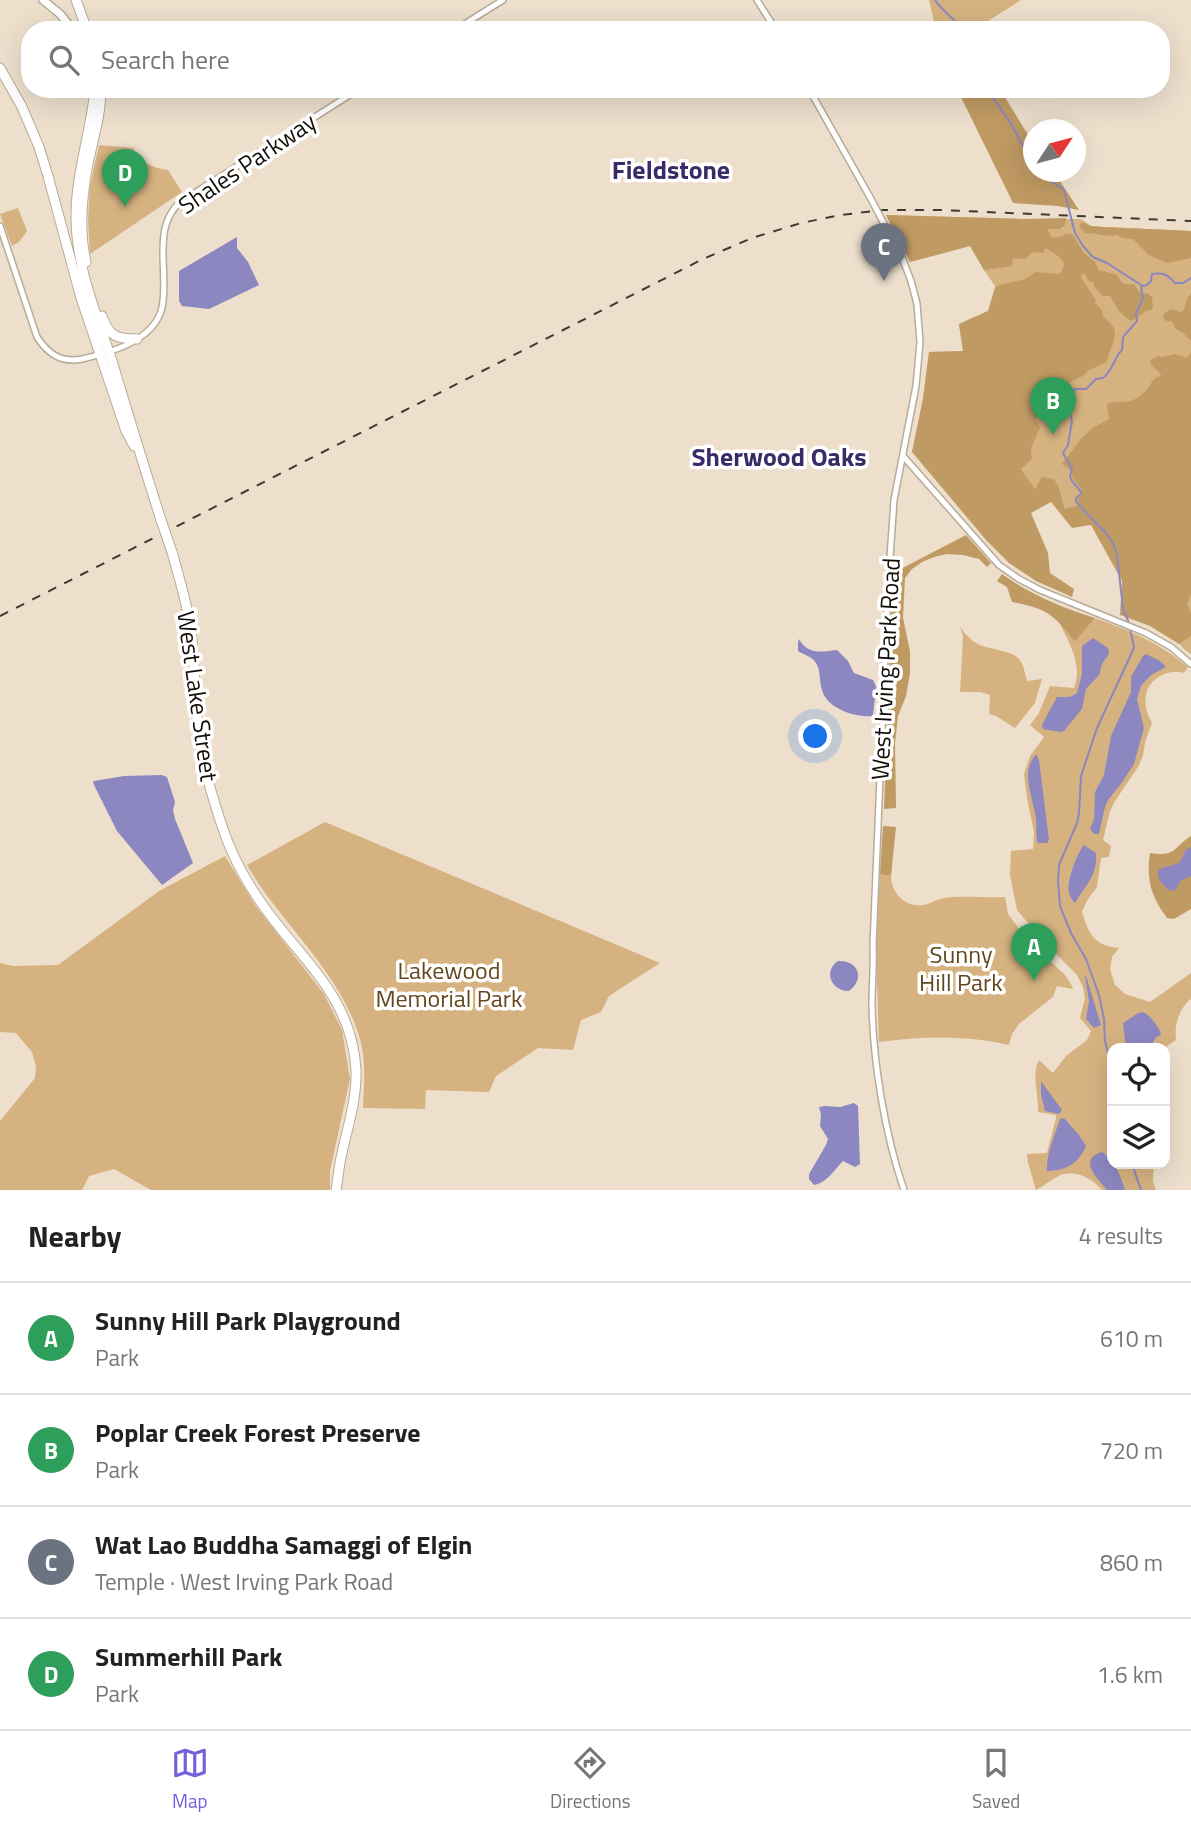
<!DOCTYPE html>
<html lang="en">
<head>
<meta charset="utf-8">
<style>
  :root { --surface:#fff; --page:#f2f2f2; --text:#222; --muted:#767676; --line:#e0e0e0; --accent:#7760db }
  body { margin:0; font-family:"Titillium Web",sans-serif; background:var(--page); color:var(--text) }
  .controls { position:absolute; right:21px; bottom:21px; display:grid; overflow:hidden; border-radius:14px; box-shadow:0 7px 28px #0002 }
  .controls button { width:63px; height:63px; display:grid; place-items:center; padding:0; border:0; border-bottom:2px solid var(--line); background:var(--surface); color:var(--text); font:35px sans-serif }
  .compass { position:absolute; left:1023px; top:119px; width:63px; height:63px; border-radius:50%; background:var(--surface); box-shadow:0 7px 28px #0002; rotate:54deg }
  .you { position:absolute; left:816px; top:737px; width:24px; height:24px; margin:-18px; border:5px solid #fff; border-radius:50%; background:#1a73e8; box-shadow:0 0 0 10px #1a73e833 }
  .badge { display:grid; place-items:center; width:46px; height:46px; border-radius:50%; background:var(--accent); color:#fff; font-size:23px; font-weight:700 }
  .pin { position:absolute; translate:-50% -58px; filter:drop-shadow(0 2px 4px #0008) }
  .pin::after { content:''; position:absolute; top:37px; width:24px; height:21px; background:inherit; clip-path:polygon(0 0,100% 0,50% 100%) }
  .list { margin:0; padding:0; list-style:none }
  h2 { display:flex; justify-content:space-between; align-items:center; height:91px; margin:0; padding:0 28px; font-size:30px }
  h2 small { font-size:23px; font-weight:400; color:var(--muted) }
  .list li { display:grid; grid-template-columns:46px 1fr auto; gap:21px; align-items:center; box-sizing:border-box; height:112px; padding:0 28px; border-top:2px solid var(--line) }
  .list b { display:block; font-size:26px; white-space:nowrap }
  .list p { margin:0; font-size:23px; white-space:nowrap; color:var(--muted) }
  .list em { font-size:23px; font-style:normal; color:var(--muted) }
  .icon { flex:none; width:38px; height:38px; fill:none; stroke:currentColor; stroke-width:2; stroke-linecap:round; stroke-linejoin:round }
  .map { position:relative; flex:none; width:1191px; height:1190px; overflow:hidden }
  .search { position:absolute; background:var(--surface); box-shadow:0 7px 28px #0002; left:21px; right:21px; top:21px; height:77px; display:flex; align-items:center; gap:18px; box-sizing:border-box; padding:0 24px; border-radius:28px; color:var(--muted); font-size:26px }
  .sheet { height:539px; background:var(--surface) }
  nav { display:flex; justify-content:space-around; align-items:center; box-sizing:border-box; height:98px; border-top:2px solid var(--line); background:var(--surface); font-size:19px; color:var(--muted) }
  nav a { display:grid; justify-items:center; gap:4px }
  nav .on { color:var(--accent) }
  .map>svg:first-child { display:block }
</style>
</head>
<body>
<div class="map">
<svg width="1191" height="1190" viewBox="0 0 1191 1190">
  <rect width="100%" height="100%" fill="#eddfcc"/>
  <!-- green -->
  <path fill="#d6b280" d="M 929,0 L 1021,0 L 974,30 L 936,30 Z
    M 99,145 L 133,148 C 141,162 151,168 168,170 L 182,192 L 90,254 L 88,221 L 90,186 Z
    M 18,208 L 27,231 L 19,242 L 12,246 L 0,214 Z
    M 886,215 L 1025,219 L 1081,219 L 1091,226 L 1104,227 L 1191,231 L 1191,654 L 1185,650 L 1162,625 L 1148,594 L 1078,505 L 1065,509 L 1059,488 L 1035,490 L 1022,471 L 912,452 L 923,399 L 929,352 L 963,351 L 959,324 L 988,311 L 995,286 L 984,270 L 970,246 L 910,262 Z
    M 1095,618 C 1130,631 1159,642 1188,667 L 1184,673 C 1168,668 1148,679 1146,696 C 1144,706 1148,715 1152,723 L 1145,742 L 1143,756 L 1138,767 L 1115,801 L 1110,811 L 1103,840 L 1111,846 L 1109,857 L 1101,858 L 1097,887 L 1088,899 L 1082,911 C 1088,933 1094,946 1119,948 L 1112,957 L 1110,969 L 1115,985 L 1125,994 L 1150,1002 L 1191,973 L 1191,999 C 1179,1008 1174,1026 1176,1040 L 1164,1048 L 1112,1048 L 1112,1164 L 1154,1164 L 1153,1181 L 1156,1190 L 1102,1190 C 1091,1178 1078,1170 1061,1175 C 1053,1178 1044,1186 1036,1190 L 1028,1163 L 1027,1154 L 1047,1153 L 1056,1118 L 1056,1115 L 1038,1112 C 1039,1095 1031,1075 1039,1060 L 1053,1073 L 1066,1056 L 1087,1040 L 1091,1031 L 1080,1018 L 1085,998 L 1083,987 L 1077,975 L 1042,940 L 1017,910 L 1010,875 L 1011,851 L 1033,849 L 1034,832 L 1027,798 L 1024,774 L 1030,756 L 1044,737 L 1030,725 L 1039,713 L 1050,686 L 1074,688 C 1083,664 1069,643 1059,622 L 1075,642 Z
    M 960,627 C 964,633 970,639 976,643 C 987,650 1013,650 1019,659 C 1024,665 1025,674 1027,681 L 1042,679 L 1035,703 L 1015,728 L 996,716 L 989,714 L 990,695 L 980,692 L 960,692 L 963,636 Z
    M 325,822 L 660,963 L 609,996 L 601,1012 L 581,1020 L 573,1050 L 538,1048 L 496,1076 L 489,1092 L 426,1090 L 425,1109 L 363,1108 C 364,1087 366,1064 361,1043 C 343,973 282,926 247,865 Z
    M 225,856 L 255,905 L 324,994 L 342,1030 L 350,1079 L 330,1171 L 330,1190 L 151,1190 L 114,1169 L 89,1176 L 82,1190 L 0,1190 L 0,1121 L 35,1078 L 36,1066 L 32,1052 L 16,1033 L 0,1032 L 0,963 L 13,966 L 58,965 L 159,891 Z
    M 880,874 L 891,876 C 891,892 905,908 923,905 C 930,904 937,899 944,898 C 961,895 987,898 1005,897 L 1008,914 L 1027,939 L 1065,975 L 1071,984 L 1073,989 L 1057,986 L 1053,997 L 1019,1024 L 1012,1034 L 1009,1045 C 966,1035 922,1036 879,1042 L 876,951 Z"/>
  <!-- forest -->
  <path fill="#c09a63" d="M 957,89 L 1000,89 L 1033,143 L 1034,172 L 1054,172 L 1079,210 L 1058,206 L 1013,203 Z
    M 886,215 L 1025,219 L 1066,218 L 1065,225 L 1060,229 L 1049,229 L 1048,231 L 1051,237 C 1060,240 1064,231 1073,235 L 1084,253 L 1095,262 L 1099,270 L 1117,275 C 1122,283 1124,286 1134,284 L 1139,292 L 1149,294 L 1152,297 L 1153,307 L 1151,310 C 1142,311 1139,319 1130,321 L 1119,311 L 1110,296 L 1103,296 L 1094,286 L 1094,283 L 1088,280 L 1085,273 L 1080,276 L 1096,300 L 1095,303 L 1102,310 L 1103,317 C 1125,332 1111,341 1107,362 L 1089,370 L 1083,376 L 1051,391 L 1043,401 L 1040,413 L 1036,419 L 1040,428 L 1031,448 L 1032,459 L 1021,469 L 1035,489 L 1042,477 L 1054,479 L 1059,488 L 1065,509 L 1078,505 L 1077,499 L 1081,496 L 1082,491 L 1072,477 L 1072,471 L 1062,464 L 1080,440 L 1091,429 L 1109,419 L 1107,404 C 1116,400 1126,404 1135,399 C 1140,396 1146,391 1149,387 C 1153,380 1153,378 1161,376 C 1160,369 1152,369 1150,362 L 1152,359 L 1158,356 L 1162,357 L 1175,354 L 1187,358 L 1191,352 L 1191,595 L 1187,603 L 1191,613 L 1191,636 L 1179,644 L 1150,626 L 1120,615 L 1122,581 L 1091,525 L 1072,528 L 1051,502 L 1031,513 L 1048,553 L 1050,573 L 1074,589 L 1072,597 L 1036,581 L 1009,563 L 986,540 L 912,452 L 923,399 L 929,352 L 963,351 L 959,324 L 988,311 L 996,286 L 1025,279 L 1036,272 L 1059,274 C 1072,260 1056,256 1046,248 L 1043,253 L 1032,252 C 1022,265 1026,256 1013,259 L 1012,266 L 984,270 L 970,246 L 910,262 Z
    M 1082,222 L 1091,226 L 1104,227 L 1191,231 L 1191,258 L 1167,263 L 1149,255 L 1133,239 L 1122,238 L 1117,235 C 1107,238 1096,232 1085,233 L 1079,226 Z
    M 1191,294 L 1191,341 L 1183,333 L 1174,328 L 1174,324 L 1171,321 L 1166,321 L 1163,317 L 1165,313 L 1170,309 L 1181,312 C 1187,308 1185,299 1191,294 Z
    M 966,535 L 991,563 L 987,567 L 979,559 L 963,555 L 947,554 L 934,557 L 922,562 L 912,569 L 905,578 L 903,618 L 910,651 L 910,673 L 906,696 L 898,716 L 895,743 L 896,808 L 884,809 L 893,573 Z
    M 1002,574 C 1031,595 1061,607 1095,618 L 1075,642 C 1053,614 1048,609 1012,602 L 1007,587 L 997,581 Z
    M 883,826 L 896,827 L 891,876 L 880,874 Z
    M 1191,836 L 1191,909 L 1174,919 L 1167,918 C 1151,896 1146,880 1150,853 C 1177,857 1172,848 1191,836 Z"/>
  <!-- water -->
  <path fill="#8c87c1" d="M 237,237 L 237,248 L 248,262 L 259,285 L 209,309 L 182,306 L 179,301 L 179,271 Z
    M 1093,638 L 1108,648 L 1109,654 L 1102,664 L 1099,675 L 1086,689 L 1082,709 L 1064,731 L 1061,732 L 1043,729 L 1042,726 L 1043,723 L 1057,697 L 1070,697 L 1077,693 L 1082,674 L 1082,646 Z
    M 799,639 C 808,655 821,652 837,650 L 848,661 L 854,673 L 873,680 L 876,686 L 873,716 C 856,718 827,709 822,690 C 819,681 821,671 816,663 C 812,656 804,655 798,651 L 798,643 Z
    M 1146,654 L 1160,661 L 1166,667 L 1151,675 L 1141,686 L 1137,699 L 1144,728 L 1134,764 L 1121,784 L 1108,800 L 1105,807 L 1099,834 L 1094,834 L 1090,829 L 1094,819 L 1095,792 L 1104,775 L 1111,736 L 1131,692 L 1131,677 L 1143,656 Z
    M 1036,754 L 1039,760 L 1049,840 L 1047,843 L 1038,843 L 1037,841 C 1036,832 1037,822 1035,813 C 1031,792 1021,772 1036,754 Z
    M 162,775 L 167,777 L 175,802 L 173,810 L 175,819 L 193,863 L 162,885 L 117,831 L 93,783 L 94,781 L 124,776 Z
    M 1084,845 L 1096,853 C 1098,875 1085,886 1075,903 C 1072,899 1071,899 1069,893 C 1066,882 1077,853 1084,845 Z
    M 1191,847 L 1191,876 L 1180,881 L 1175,891 L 1167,889 C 1162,883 1155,878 1159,869 L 1179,863 L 1186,850 Z
    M 838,961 C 859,960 865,979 849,991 C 831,991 823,971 838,961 Z
    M 1085,976 L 1086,976 L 1101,1025 L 1094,1028 L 1086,1019 L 1089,1001 Z
    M 1143,1012 C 1150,1015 1160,1028 1161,1035 L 1156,1037 L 1150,1048 L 1126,1048 L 1123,1023 L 1138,1013 Z
    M 1041,1081 L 1062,1110 L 1059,1114 L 1045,1111 L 1041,1095 Z
    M 854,1103 L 858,1106 L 860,1164 L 855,1167 L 843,1161 C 834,1170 827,1183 814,1185 L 809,1179 L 809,1174 L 826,1145 L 828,1139 L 820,1126 L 821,1114 L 819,1107 L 825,1106 L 840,1107 Z
    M 1064,1118 L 1079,1135 L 1086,1146 C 1079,1163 1066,1171 1047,1171 C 1046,1154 1055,1135 1060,1119 Z
    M 1102,1152 C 1114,1159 1121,1176 1125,1190 L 1107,1190 C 1097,1178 1077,1160 1102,1152 Z"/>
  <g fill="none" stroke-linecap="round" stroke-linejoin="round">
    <!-- stream -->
    <path stroke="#8c87c1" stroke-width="2" d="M 935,0 C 943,12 956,20 962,30
      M 987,89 L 1010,122 L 1034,167
      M 1038,172 L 1064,190 L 1075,233 L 1083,246 L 1093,257 L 1107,263 L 1141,285
      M 1142,286 L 1147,285 L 1151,281 L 1152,274 C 1163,272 1168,275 1175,283 L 1183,283 L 1191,278
      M 1129,623 L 1123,609 L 1117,555 L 1113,543 L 1105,532 L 1076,502 L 1076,498 L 1081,494 L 1081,492 L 1072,481 L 1070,476 L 1072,469 L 1063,453 L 1068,445 L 1072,421 L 1068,406 C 1073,400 1071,394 1075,389 L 1086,389 L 1096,379 L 1103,378 C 1114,369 1113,359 1122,350 L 1123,337 L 1137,321 L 1136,313 L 1143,299 L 1141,286
      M 1112,1070 L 1105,1041 L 1104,1019 L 1099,995 L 1086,959 L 1071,933 L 1060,906 L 1058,881 L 1059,865 L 1077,823 L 1079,813 L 1081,776 L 1097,728 L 1134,648 L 1130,628
      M 1132,1164 L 1141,1190"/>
    <defs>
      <path id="secondary" d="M 757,0 L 776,30
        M 455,30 L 503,0
        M 809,89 L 871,199
        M 882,220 L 903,260 L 911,281 L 917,304 L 920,342 L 916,386 L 894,500 L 888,586 L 873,945 C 874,965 872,985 872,1004 C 873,1062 885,1135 904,1190
        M 0,226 L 37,337 C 48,354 61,363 82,359 C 113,352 160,339 163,301 C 165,285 163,268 163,252 C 163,233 165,217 179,203 L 359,89
        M 903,456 L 999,565 L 1019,579 L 1040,590 L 1146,633 L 1171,647 L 1191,664"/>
      <path id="primary" d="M 43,0 L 60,14 L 73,30"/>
      <path id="highway" d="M 76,0 L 87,30
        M 0,68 L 22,107 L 39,147 L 48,176 L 81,298 L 126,431 L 134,446
        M 95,89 C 91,132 76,173 76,216 C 76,267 96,313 112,361 C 128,414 144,467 161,520
        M 86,262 C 79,232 82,195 88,164 C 93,139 101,115 101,89
        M 102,316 C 109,336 116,339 137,339
        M 172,552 C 180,581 189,610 192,640 C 195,670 195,700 198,730 C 202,761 211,793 221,823 C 231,855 247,884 267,911 C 306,964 352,999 356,1070 C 357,1098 348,1126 342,1153 C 339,1165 338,1178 336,1190"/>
    </defs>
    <!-- secondary casing -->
    <use href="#secondary" stroke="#b8ab99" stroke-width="8"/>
    <!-- primary casing -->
    <use href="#primary" stroke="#b8ab99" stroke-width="10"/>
    <!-- highway casing -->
    <use href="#highway" stroke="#b8ab99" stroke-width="11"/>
    <!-- secondary -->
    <use href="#secondary" stroke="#fff" stroke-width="5"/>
    <!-- primary -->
    <use href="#primary" stroke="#fff" stroke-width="7"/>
    <!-- highway -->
    <use href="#highway" stroke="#fff" stroke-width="9"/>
    <!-- rail -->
    <path stroke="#403931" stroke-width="2" stroke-dasharray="9 9" stroke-linecap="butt" d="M 0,616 L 703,259 L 752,238 L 801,223 L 841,215 L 883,210 L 942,210 L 1191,221"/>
    <defs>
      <path id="secondary-bridge" d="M 871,199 L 882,220"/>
      <path id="highway-bridge" d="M 161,520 L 172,552"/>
    </defs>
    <!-- secondary-bridge casing -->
    <use href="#secondary-bridge" stroke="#b8ab99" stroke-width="8" stroke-linecap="butt"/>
    <!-- highway-bridge casing -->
    <use href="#highway-bridge" stroke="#b8ab99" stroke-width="11" stroke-linecap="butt"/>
    <!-- secondary-bridge -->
    <use href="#secondary-bridge" stroke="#fff" stroke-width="5"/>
    <!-- highway-bridge -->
    <use href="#highway-bridge" stroke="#fff" stroke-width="9"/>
  </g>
  <g text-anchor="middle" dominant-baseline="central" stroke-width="7" stroke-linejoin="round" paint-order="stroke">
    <!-- street labels -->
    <g font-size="24" fill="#120d07" stroke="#fff">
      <text transform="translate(247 163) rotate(-34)">Shales Parkway</text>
      <text transform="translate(885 669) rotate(-87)">West Irving Park Road</text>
      <text transform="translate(198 696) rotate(82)">West Lake Street</text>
    </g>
    <!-- park labels -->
    <g font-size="24" fill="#63471d" stroke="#fff">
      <text x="961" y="954">Sunny<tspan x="961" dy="28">Hill Park</tspan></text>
      <text x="449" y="970">Lakewood<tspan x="449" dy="28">Memorial Park</tspan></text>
    </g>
    <!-- neighbourhood labels -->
    <g font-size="26" font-weight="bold" fill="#372c68" stroke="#fff">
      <text x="671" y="169">Fieldstone</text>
      <text x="779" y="456">Sherwood Oaks</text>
    </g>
  </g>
</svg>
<div class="controls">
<button><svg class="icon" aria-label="locate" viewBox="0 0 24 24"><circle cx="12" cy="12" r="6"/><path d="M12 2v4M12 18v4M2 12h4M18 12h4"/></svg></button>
<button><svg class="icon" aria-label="layers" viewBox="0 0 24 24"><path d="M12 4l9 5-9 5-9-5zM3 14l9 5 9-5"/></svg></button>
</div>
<svg class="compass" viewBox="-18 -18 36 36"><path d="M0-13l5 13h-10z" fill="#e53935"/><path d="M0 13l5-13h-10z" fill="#767676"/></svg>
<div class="you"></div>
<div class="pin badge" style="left:1034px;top:981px;background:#2e9e5b">A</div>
<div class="pin badge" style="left:1053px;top:435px;background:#2e9e5b">B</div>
<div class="pin badge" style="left:884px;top:281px;background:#6b7280">C</div>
<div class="pin badge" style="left:125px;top:207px;background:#2e9e5b">D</div>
<div class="search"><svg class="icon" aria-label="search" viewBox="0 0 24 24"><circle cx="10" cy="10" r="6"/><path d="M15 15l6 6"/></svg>Search here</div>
</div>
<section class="sheet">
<h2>Nearby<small>4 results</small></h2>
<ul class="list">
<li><span class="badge" style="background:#2e9e5b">A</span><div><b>Sunny Hill Park Playground</b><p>Park</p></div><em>610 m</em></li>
<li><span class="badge" style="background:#2e9e5b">B</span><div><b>Poplar Creek Forest Preserve</b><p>Park</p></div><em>720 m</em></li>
<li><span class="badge" style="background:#6b7280">C</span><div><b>Wat Lao Buddha Samaggi of Elgin</b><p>Temple · West Irving Park Road</p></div><em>860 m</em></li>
<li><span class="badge" style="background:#2e9e5b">D</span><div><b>Summerhill Park</b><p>Park</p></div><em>1.6 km</em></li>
</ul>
</section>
<nav>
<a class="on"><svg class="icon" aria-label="map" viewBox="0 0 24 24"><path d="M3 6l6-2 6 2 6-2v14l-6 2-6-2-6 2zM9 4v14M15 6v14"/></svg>Map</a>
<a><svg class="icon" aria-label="directions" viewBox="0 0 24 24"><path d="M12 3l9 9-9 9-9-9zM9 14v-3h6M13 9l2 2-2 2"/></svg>Directions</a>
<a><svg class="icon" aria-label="saved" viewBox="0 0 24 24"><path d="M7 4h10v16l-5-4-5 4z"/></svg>Saved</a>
</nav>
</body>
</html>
